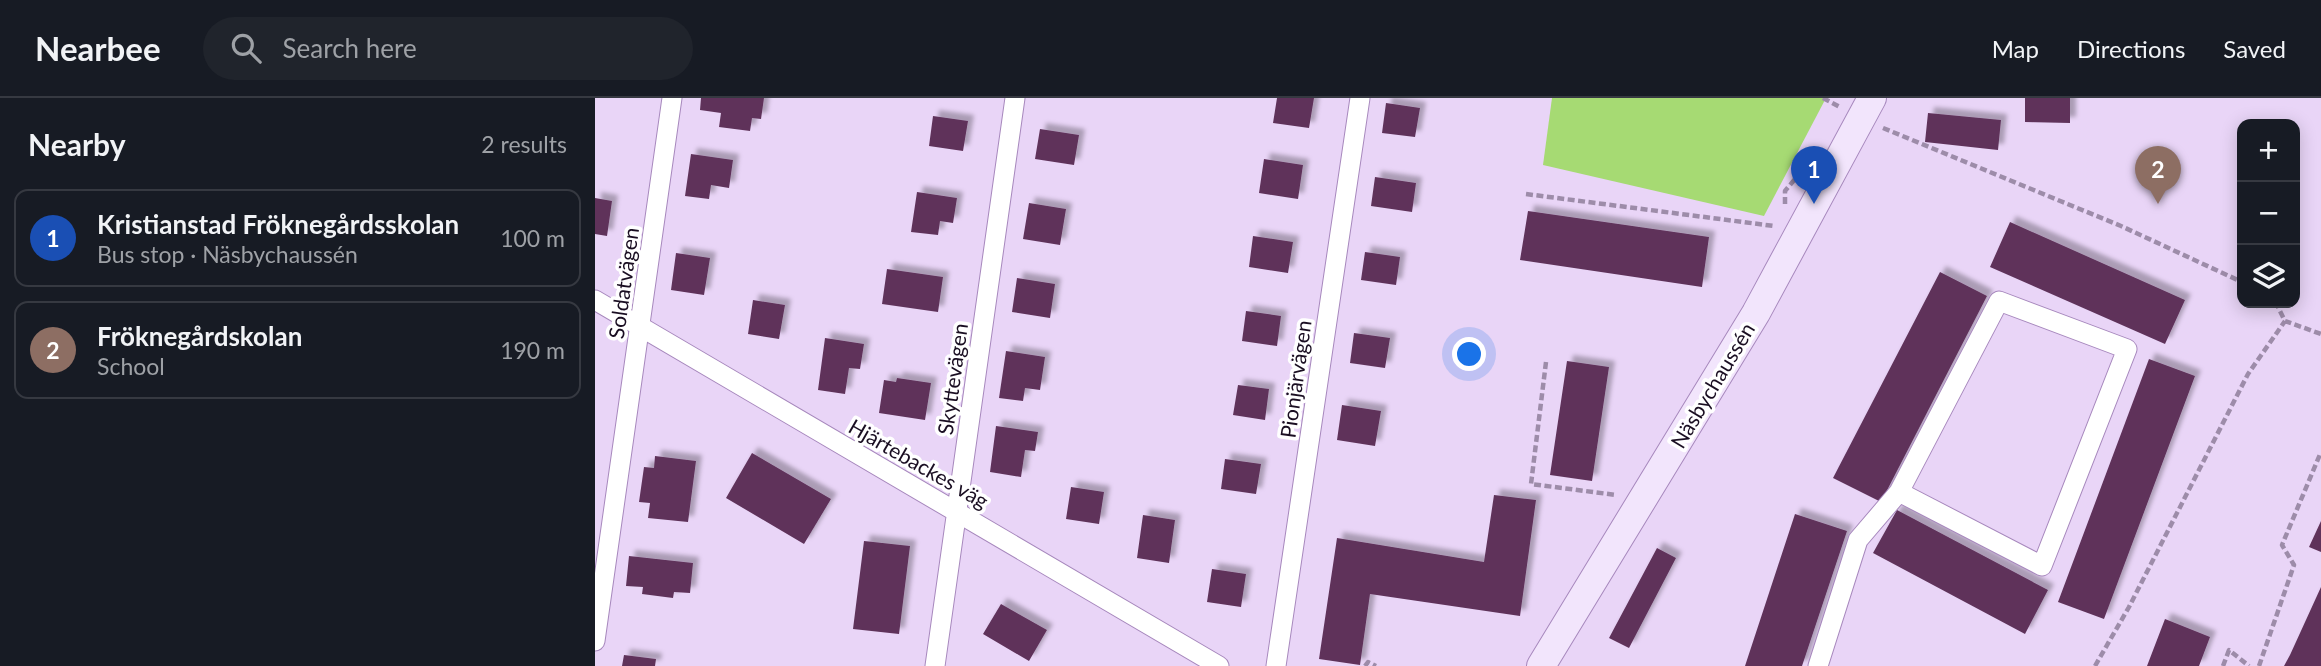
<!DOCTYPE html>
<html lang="en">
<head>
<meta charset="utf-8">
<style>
  :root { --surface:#171b24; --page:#20242c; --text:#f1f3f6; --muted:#9ea1a6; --line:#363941; --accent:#4d7028 }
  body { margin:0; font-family:Lato,sans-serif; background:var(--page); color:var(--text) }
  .controls { position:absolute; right:21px; top:21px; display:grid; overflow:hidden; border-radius:14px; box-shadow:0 4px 18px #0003 }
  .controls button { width:63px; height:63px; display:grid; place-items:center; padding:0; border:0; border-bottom:2px solid var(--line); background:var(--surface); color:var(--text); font:35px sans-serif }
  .you { position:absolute; left:875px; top:257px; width:24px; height:24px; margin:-18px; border:5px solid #fff; border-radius:50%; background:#1a73e8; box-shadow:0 0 0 10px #1a73e833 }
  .badge { display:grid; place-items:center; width:46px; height:46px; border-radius:50%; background:var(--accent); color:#fff; font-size:23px; font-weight:700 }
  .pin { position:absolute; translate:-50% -58px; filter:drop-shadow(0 2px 4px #0008) }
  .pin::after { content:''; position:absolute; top:37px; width:24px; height:21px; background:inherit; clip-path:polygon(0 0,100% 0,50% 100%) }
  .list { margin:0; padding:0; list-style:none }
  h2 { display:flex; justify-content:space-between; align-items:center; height:91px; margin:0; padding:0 28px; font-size:30px }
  h2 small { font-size:23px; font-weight:400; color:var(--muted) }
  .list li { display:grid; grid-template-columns:46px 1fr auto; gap:21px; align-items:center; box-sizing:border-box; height:98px; margin:0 14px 14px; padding:0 14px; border:2px solid var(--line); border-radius:14px }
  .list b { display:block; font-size:26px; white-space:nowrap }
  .list p { margin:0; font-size:23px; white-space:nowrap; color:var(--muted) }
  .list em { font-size:23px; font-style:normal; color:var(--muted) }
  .icon { flex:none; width:38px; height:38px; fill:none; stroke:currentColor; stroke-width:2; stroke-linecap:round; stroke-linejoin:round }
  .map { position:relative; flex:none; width:1726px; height:568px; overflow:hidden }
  header { display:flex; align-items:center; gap:42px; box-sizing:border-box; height:98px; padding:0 35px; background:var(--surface); border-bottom:2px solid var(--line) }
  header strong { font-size:33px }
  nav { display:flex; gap:38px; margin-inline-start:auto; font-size:24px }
  .search { width:490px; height:63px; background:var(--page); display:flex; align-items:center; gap:18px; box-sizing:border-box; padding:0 24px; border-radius:38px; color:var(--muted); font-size:26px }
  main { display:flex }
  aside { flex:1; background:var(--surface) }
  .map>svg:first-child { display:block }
</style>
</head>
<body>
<header>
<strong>Nearbee</strong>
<div class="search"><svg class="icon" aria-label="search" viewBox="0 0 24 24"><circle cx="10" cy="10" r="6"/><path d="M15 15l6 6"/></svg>Search here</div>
<nav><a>Map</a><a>Directions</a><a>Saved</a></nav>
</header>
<main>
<aside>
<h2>Nearby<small>2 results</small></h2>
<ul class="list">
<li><span class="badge" style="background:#1a4fb4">1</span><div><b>Kristianstad Fröknegårdsskolan</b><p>Bus stop · Näsbychaussén</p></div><em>100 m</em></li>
<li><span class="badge" style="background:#8d6e63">2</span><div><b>Fröknegårdskolan</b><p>School</p></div><em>190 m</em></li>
</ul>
</aside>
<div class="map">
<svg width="1726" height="568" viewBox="0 0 1726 568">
  <defs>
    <filter id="shadow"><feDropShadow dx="6" dy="-6" stdDeviation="2" flood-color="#0004"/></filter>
  </defs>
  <rect width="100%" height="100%" fill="#e9d5f7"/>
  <!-- green -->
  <path fill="#a6da73" d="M 957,0 L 1231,0 L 1169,118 L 948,67 Z"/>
  <!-- building -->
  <path fill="#5f335a" filter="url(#shadow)" d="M 106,0 L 169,0 L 166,21 L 157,20 L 155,33 L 124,29 L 126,15 L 105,12 Z
    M 682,0 L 719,0 L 714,30 L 678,25 Z
    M 1430,0 L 1475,0 L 1475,25 L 1430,24 Z
    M 791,5 L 825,10 L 820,39 L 787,35 Z
    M 1333,15 L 1406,22 L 1403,52 L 1330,44 Z
    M 338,18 L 373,23 L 368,53 L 334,48 Z
    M 445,31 L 484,37 L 479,67 L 440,61 Z
    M 96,56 L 138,62 L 134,90 L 116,87 L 114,101 L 90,98 Z
    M 669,61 L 708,67 L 703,101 L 664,95 Z
    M 780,79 L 821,85 L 817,114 L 776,108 Z
    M 322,94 L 362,100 L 358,125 L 345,123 L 343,137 L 316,134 Z
    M 0,100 L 17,103 L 12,138 L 0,136 Z
    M 434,105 L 471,111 L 465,147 L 428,141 Z
    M 933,113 L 1114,139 L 1107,189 L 925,162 Z
    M 1415,124 L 1590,202 L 1570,246 L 1395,169 Z
    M 658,138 L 698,144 L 693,175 L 654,169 Z
    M 770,154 L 805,159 L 801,187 L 766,182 Z
    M 81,155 L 115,160 L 109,197 L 76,192 Z
    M 292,171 L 348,179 L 343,214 L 287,206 Z
    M 1345,174 L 1392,198 L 1286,404 L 1238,380 Z
    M 422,180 L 460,186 L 455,220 L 417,214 Z
    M 158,202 L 190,207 L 184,241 L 153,236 Z
    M 651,213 L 686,218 L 682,248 L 647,243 Z
    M 759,235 L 795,240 L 790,270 L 755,265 Z
    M 230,240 L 269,246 L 265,271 L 254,270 L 250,296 L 223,292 Z
    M 411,253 L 450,259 L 445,292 L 430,290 L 428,303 L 404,300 Z
    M 1554,261 L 1600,278 L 1509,521 L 1463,504 Z
    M 972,263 L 1014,269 L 997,383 L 955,377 Z
    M 302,280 L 336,285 L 330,322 L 284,315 L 289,282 L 301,284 Z
    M 643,287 L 674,291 L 670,322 L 638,317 Z
    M 747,307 L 786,313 L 780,348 L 742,342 Z
    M 401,328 L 443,334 L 440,353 L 430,352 L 426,379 L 395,374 Z
    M 157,355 L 236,401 L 209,446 L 131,400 Z
    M 60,358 L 101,363 L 93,424 L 53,420 L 55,405 L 44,404 L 49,369 L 59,370 Z
    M 630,361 L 666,366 L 661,396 L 626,391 Z
    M 476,389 L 509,394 L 504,426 L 471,421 Z
    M 899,397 L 941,402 L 925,518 L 775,496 L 765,567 L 724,561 L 742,440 L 889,464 Z
    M 1302,412 L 1453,492 L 1430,536 L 1278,455 Z
    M 1200,416 L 1252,433 L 1207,568 L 1150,568 Z
    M 548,417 L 580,422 L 574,465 L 542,460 Z
    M 1726,423 L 1726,454 L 1714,449 Z
    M 269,443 L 315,448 L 304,536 L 258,531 Z
    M 1062,450 L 1081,460 L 1034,550 L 1014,540 Z
    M 34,458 L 98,465 L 95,495 L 79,494 L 78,500 L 47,496 L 48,489 L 31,488 Z
    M 617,471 L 651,476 L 646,509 L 612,504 Z
    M 1726,489 L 1726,568 L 1689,568 L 1695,557 Z
    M 406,506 L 452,532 L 434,563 L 388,536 Z
    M 1570,521 L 1615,539 L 1604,568 L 1552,568 Z
    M 29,557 L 61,561 L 60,568 L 27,568 Z"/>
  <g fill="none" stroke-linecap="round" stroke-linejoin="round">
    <defs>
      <path id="street" d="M 0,202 L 624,568
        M 1404,203 L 1532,251 L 1447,468 L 1304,394 Z
        M 0,543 L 77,0
        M 340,568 L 420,0
        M 681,568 L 765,0
        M 1223,568 L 1263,442 L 1304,394"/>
      <path id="secondary" d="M 946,568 L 1161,215 L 1277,0"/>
    </defs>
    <!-- street casing -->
    <use href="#street" stroke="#a788bd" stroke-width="21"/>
    <!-- secondary casing -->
    <use href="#secondary" stroke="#a788bd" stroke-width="30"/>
    <!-- path -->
    <path stroke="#9d8ca9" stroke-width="4.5" stroke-dasharray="7 3.5" stroke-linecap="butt" d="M 1228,0 L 1245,9
      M 1288,30 L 1526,128 L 1647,184
      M 931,96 L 1179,128
      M 1190,106 L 1190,93 L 1205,75
      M 1679,205 L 1682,207 L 1690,223 L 1726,236
      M 951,264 L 936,386 L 1021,397
      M 770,568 L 773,564 L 781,568
      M 1500,568 L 1534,509 L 1653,276 L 1690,223
      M 1628,568 L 1634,552 L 1654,568
      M 1664,568 L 1699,467 L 1687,447 L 1726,354"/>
    <!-- street -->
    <use href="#street" stroke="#fff" stroke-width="19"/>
    <!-- secondary -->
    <use href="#secondary" stroke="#f2e5fc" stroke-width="28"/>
  </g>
  <g text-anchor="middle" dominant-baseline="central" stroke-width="7" stroke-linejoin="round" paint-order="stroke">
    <!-- street labels -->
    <g font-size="21" fill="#1a0e22" stroke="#fff">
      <text transform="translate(28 185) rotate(-82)">Soldatvägen</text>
      <text transform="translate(357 281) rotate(-82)">Skyttevägen</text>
      <text transform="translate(700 281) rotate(-82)">Pionjärvägen</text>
      <text transform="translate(1117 287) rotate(-59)">Näsbychaussén</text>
      <text transform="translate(324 365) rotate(30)">Hjärtebackes väg</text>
    </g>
  </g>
</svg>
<div class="controls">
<button>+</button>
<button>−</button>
<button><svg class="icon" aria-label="layers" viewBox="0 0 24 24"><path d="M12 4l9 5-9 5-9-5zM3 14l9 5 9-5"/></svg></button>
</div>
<div class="you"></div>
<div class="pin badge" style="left:1219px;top:106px;background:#1a4fb4">1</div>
<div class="pin badge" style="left:1563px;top:106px;background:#8d6e63">2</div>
</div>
</main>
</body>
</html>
